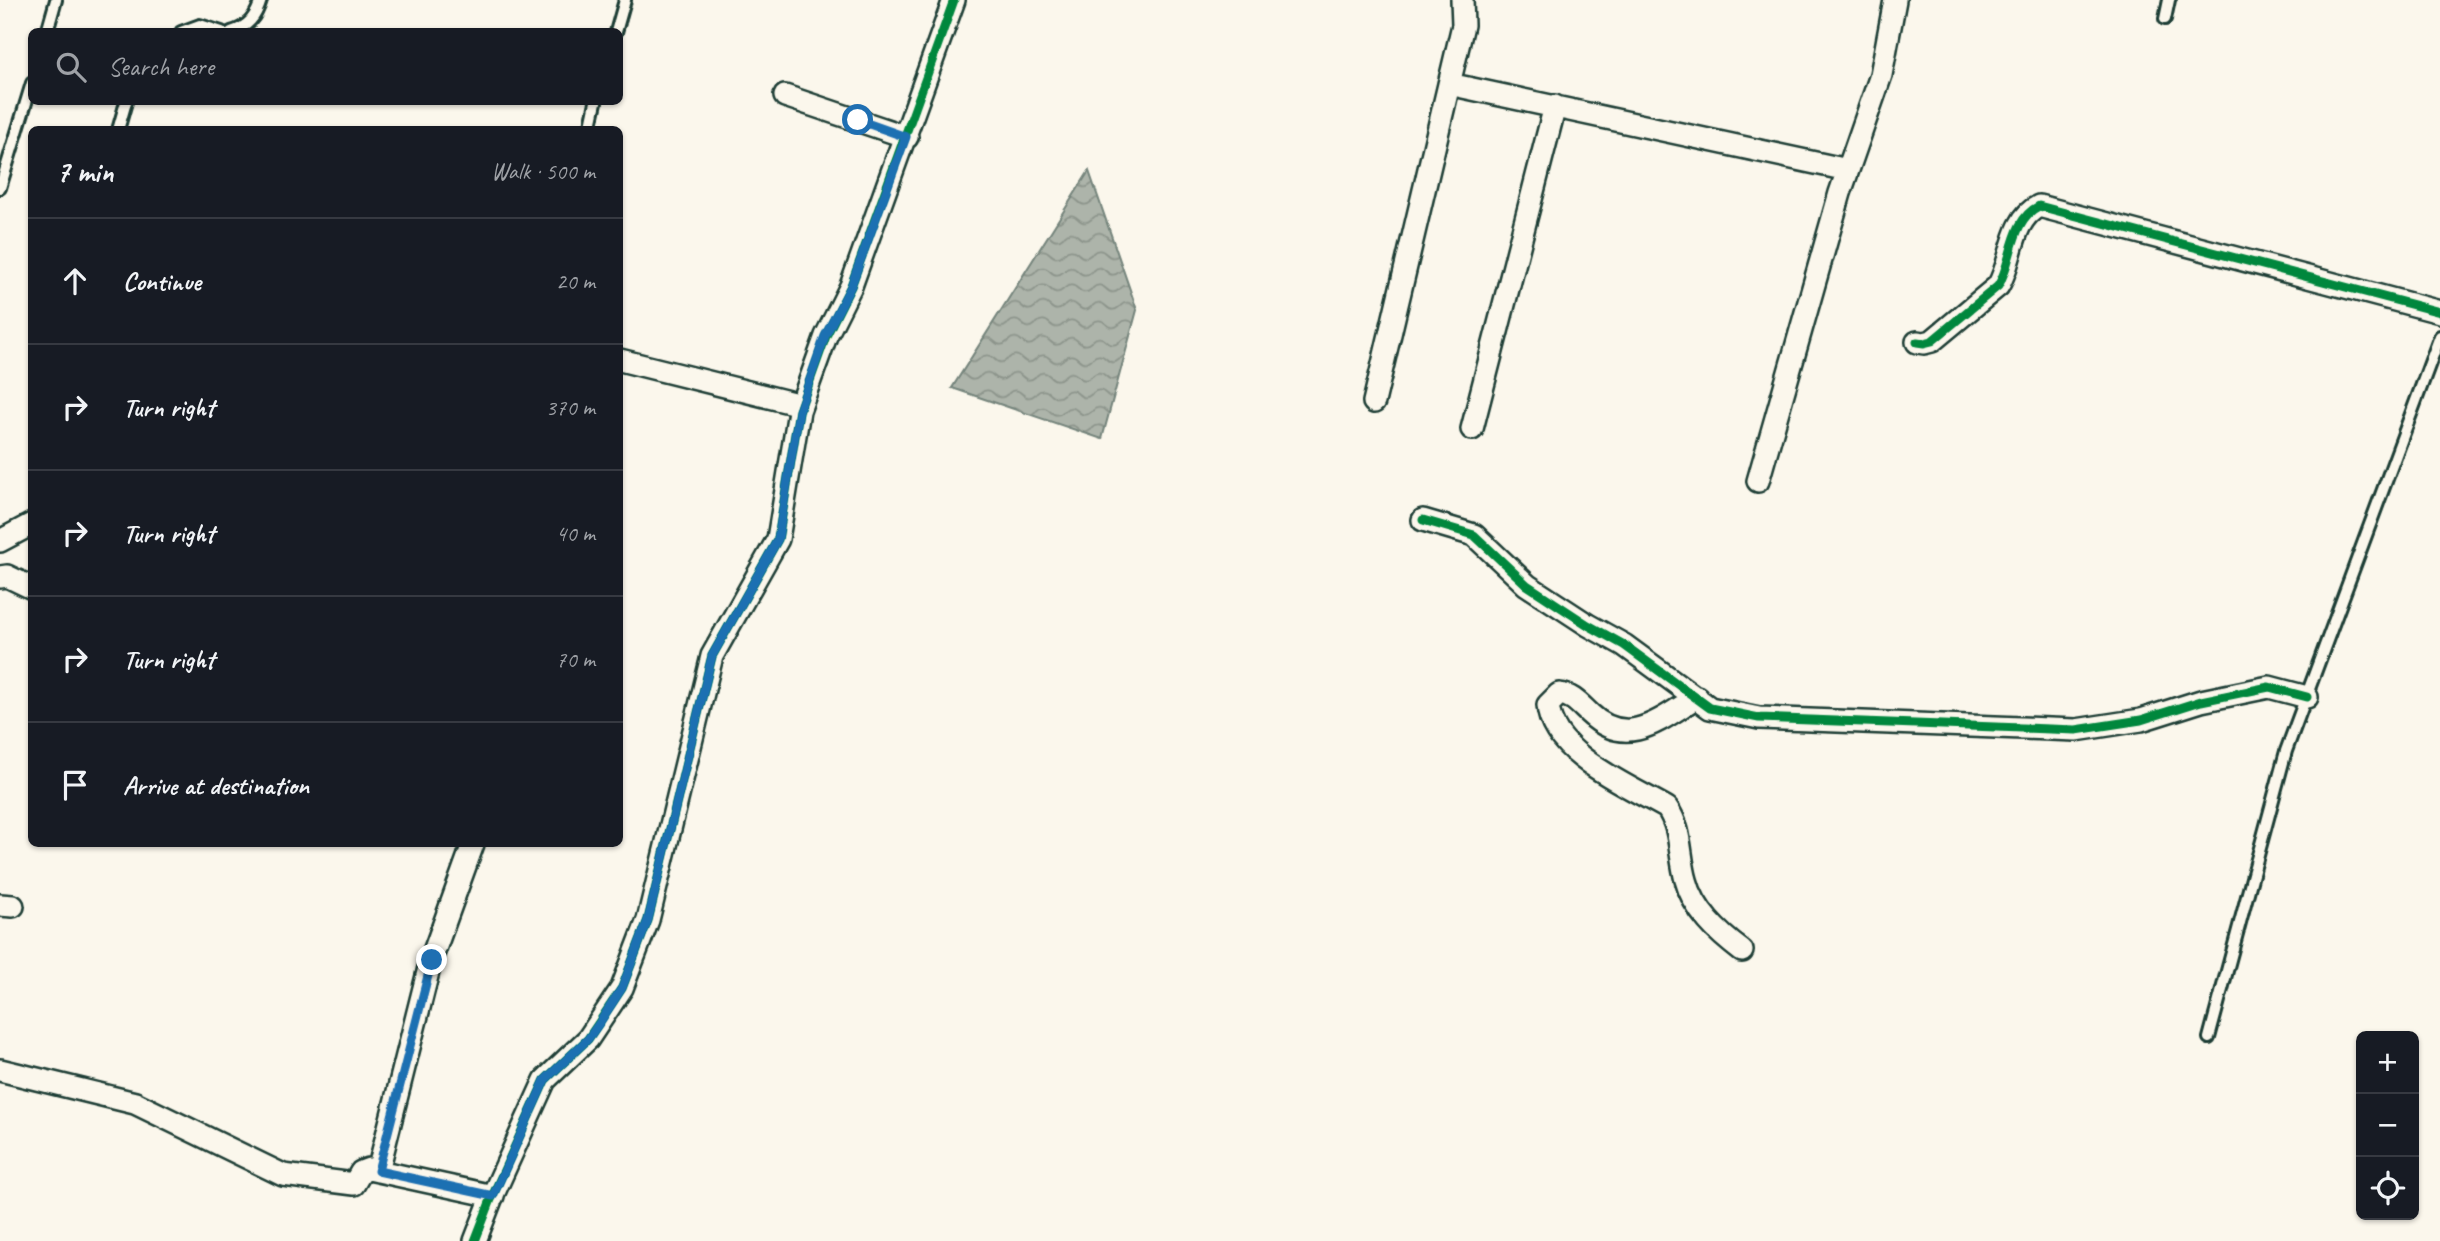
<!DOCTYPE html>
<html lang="en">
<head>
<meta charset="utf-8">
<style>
  :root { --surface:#171b24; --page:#20242c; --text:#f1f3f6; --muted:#9ea1a6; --line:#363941 }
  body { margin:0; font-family:Caveat,sans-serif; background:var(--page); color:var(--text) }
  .controls { position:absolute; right:21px; bottom:21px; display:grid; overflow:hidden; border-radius:10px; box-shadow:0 2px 5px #0004 }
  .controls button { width:63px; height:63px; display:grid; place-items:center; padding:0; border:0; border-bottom:2px solid var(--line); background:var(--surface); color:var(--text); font:35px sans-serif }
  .stop { position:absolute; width:21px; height:21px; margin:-16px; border:5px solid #1f6fb2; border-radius:50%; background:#fff }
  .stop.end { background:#1f6fb2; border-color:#fff; box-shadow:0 2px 7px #0008 }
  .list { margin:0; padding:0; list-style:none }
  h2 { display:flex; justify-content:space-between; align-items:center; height:91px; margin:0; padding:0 28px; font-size:30px }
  h2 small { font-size:23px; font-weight:400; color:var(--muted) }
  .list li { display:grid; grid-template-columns:46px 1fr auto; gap:21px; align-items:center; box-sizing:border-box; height:126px; padding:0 28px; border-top:2px solid var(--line) }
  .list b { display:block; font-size:26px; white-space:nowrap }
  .list em { font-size:23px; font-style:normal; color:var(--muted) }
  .icon { flex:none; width:38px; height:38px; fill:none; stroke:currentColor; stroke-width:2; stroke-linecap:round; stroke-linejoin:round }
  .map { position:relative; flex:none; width:2440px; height:1241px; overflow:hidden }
  .search { position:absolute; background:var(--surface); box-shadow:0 2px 5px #0004; left:28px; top:28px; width:595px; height:77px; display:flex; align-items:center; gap:18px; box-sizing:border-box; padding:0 24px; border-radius:10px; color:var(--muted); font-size:26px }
  .panel { position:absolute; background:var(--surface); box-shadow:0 2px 5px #0004; left:28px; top:126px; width:595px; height:721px; border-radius:10px }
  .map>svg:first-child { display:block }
</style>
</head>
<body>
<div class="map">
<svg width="2440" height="1241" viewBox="0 0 2440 1241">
  <defs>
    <pattern id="water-waves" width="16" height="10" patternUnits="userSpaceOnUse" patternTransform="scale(1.75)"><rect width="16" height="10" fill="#adb4aa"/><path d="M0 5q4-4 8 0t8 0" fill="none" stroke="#8c948b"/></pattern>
  </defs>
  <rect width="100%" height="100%" fill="#fbf7ec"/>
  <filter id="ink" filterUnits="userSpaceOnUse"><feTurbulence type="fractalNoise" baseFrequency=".0143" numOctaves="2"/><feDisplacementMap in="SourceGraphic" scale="14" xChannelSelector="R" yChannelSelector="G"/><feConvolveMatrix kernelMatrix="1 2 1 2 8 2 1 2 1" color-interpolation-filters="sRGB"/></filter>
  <g filter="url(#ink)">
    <!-- water -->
    <path fill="url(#water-waves)" stroke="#74847b" stroke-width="2" d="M 1089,171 L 1137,310 L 1102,439 L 952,388 Z"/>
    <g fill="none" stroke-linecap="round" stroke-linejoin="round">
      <defs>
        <path id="service" d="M 2165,19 L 2169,0
          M 47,32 L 56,0
          M 181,32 L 200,25 L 222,32
          M 231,32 C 248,27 256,17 261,0
          M 616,32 L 625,0
          M 118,130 L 126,102
          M 590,130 L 596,102
          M 0,188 L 32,83
          M 2209,1038 L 2286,751 L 2440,336"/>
        <path id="minor" d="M 1449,84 L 1848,170
          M 785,96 L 907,137
          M 1917,342 L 1924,343 L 1932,341 L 1998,286 C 2013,262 2010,220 2039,206 L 2440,312
          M 620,360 L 801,405
          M 1374,402 L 1463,25 L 1462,0
          M 1472,429 L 1555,106
          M 1758,481 L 1840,193 L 1881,75 L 1895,0
          M 1423,520 L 1474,535 L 1527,585 L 1588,625 L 1624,645 L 1710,708 L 1759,718 L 2076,730 L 2141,720 L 2201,701 L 2269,687 L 2307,697
          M 0,541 L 32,524
          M 0,577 L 7,576 L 32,588
          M 1697,697 C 1662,718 1628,750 1590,714 C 1580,705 1573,695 1559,694 L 1548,705 C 1551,754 1629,786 1667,808 C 1682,829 1679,856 1686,880 C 1694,911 1718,933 1742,951
          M 0,905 L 13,906
          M 0,1070 L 135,1103 L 283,1175 L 354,1184 L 361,1172 L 369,1169 L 493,1196
          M 378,1171 L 431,960 L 473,844
          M 475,1241 L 492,1197 L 545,1080 L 588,1039 L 622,988 L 648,920 L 712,656 L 778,539 L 799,411 L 826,336 L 851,286 L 954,0"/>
      </defs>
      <!-- service casing -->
      <use href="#service" stroke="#1f3d34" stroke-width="16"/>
      <!-- minor casing -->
      <use href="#minor" stroke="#1f3d34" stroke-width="26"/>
      <!-- service -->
      <use href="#service" stroke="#fbf7ec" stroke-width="10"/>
      <!-- minor -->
      <use href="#minor" stroke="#fbf7ec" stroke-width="21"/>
      <defs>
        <path id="cycleway" d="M 1917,342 L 1924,343 L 1932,341 L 1998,286 C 2013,262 2010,220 2039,206 L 2440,312
          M 1423,520 L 1474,535 L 1527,585 L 1588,625 L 1624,645 L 1710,708 L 1759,718 L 2076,730 L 2141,720 L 2201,701 L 2269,687 L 2307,697
          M 475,1241 L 492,1197 L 545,1080 L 588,1039 L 622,988 L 648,920 L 712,656 L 778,539 L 799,411 L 826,336 L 851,286 L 954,0"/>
      </defs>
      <!-- cycleway casing -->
      <use href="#cycleway" stroke="#fbf7ec" stroke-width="13"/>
      <!-- cycleway -->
      <use href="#cycleway" stroke="#00873e" stroke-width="9"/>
    </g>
  </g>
  <g fill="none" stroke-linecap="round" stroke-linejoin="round" filter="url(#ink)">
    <!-- route -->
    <path stroke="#1f6fb2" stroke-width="9" d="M 432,960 L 378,1171 L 493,1196 L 545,1080 L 588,1039 L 600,1022 L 622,988 L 648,920 L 712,656 L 778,539 L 799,411 L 825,336 L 851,286 L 906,137 L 858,120"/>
  </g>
</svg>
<div class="controls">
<button>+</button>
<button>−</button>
<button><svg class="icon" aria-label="locate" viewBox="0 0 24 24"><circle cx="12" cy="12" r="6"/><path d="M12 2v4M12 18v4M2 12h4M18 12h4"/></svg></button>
</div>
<div class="stop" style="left:858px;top:120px"></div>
<div class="stop end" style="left:432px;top:960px"></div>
<div class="search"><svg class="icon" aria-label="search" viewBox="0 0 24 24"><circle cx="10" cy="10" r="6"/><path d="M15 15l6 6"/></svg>Search here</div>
<section class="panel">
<h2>7 min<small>Walk · 500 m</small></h2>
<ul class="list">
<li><svg class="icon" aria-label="ahead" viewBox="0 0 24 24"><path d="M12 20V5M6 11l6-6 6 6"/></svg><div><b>Continue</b></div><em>20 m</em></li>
<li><svg class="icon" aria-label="right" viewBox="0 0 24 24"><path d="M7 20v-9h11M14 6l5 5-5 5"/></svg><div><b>Turn right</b></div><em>370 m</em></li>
<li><svg class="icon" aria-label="right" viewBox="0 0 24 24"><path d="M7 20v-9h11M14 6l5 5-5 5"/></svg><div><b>Turn right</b></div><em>40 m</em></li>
<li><svg class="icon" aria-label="right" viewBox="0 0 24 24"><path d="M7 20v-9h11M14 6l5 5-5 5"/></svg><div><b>Turn right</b></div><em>70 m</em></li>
<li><svg class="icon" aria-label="arrive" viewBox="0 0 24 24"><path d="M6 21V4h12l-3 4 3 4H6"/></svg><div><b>Arrive at destination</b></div></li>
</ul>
</section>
</div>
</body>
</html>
